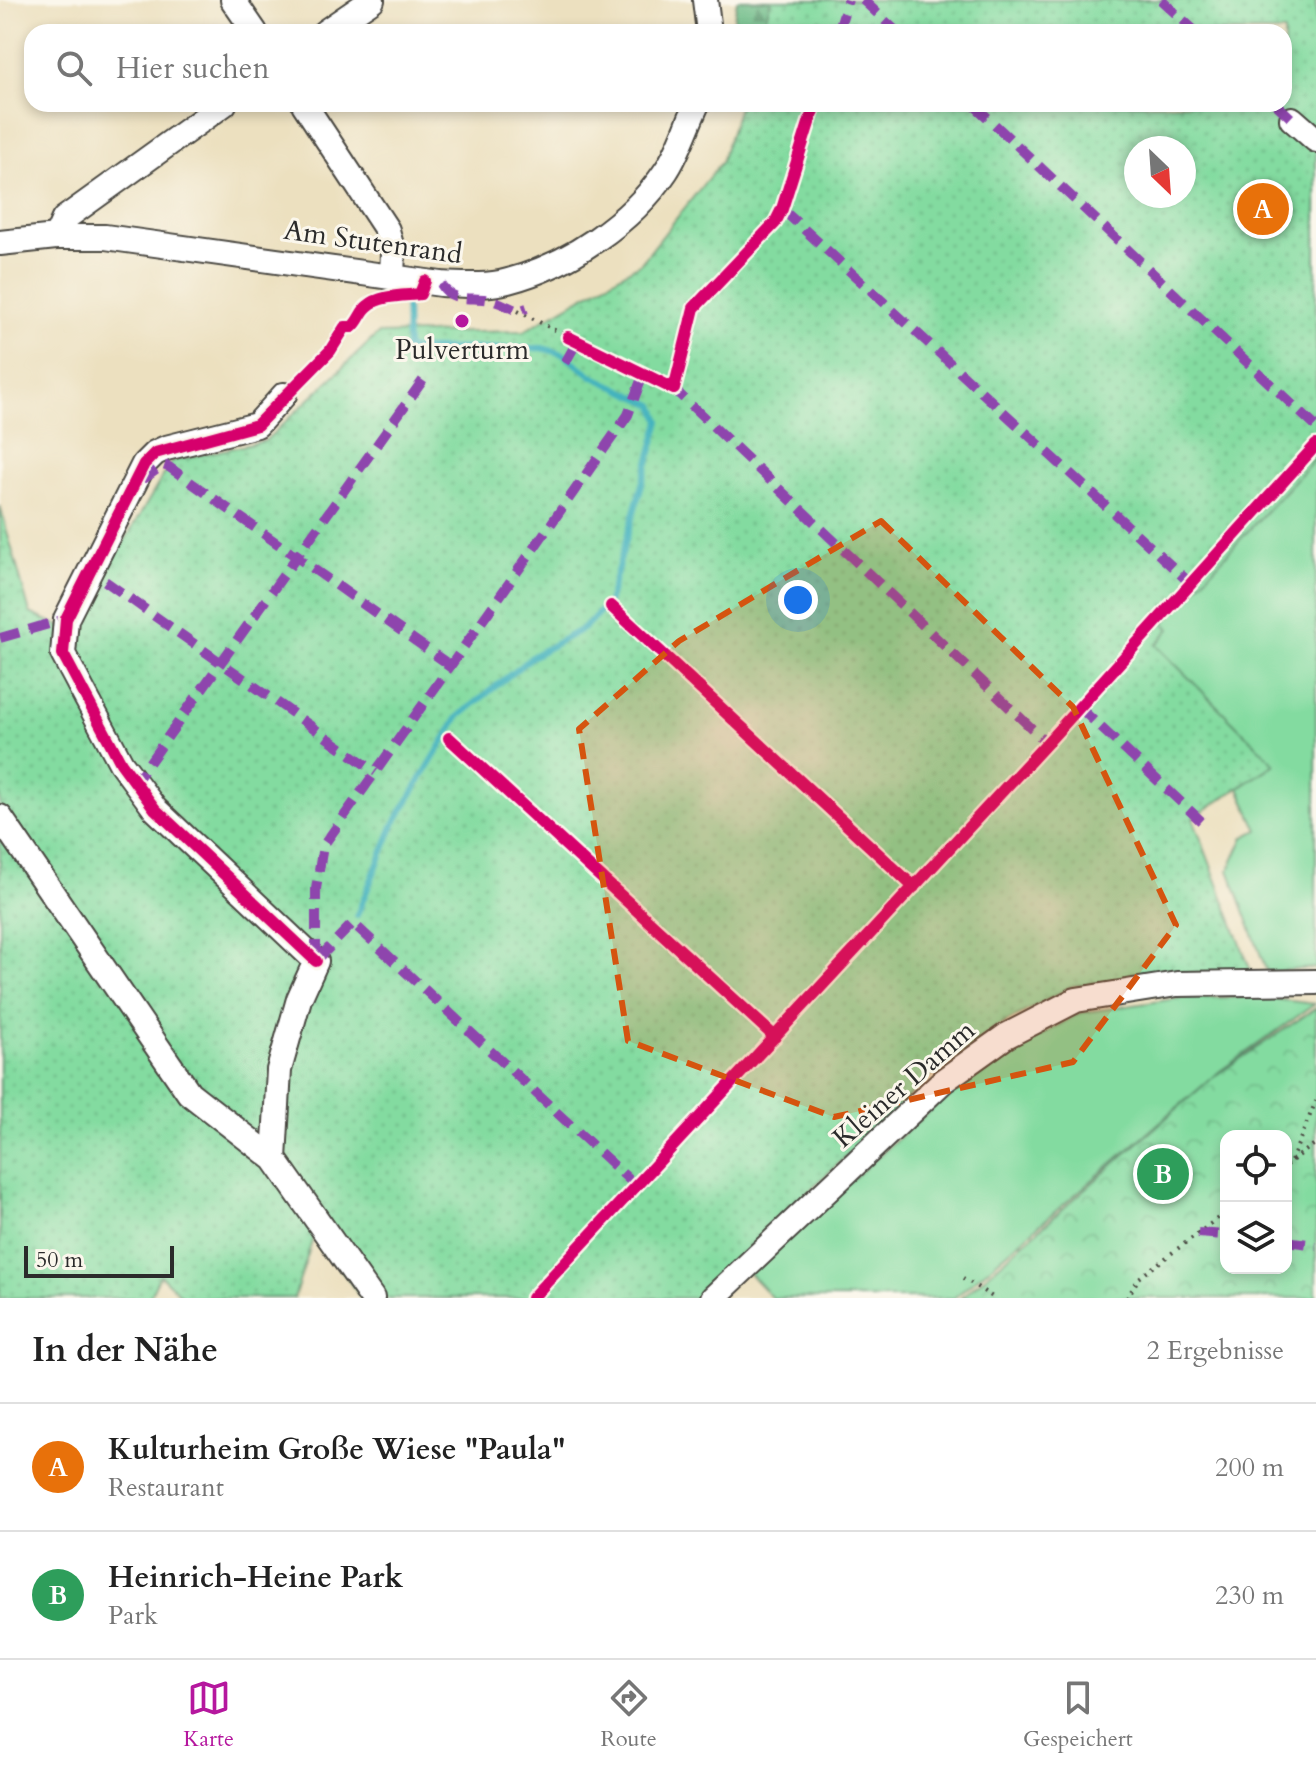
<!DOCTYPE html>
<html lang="de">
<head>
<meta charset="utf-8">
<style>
  :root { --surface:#fff; --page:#f6f6f6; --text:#222; --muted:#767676; --line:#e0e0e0; --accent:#b5179e }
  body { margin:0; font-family:Cardo,serif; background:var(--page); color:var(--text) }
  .controls { position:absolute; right:24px; bottom:24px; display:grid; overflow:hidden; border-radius:16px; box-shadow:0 4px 12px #0003 }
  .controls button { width:72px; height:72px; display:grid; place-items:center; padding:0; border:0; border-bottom:2px solid var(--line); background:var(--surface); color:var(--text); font:40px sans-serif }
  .compass { position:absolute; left:1124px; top:136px; width:72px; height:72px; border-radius:50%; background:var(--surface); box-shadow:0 4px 12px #0003; rotate:155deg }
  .scale { position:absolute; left:24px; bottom:20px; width:150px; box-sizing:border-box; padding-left:8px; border:4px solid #2b2b2b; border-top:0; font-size:22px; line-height:28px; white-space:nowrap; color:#2b2b2b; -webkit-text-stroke:6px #fbf7ec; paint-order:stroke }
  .you { position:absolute; left:798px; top:600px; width:28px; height:28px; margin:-20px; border:6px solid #fff; border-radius:50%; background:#1a73e8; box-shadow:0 0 0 12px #1a73e833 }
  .badge { display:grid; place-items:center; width:52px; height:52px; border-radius:50%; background:var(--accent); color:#fff; font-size:26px; font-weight:700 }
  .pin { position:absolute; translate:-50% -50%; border:4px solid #fff; box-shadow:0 2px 8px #0006 }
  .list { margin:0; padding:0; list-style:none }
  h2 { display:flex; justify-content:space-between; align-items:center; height:104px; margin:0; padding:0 32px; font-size:34px }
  h2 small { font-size:26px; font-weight:400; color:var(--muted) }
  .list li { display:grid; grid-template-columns:52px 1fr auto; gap:24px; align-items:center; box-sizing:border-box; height:128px; padding:0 32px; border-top:2px solid var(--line) }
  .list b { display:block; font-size:30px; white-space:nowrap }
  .list p { margin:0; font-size:26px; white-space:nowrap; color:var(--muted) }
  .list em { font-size:26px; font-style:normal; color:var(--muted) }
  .icon { flex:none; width:44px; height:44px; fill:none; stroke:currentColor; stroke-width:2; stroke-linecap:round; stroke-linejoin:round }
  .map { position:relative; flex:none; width:1316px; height:1298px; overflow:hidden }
  .search { position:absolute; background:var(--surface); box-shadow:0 4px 12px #0003; left:24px; right:24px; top:24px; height:88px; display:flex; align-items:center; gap:20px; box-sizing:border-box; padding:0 28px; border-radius:24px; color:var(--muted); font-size:30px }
  .sheet { height:360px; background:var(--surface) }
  nav { display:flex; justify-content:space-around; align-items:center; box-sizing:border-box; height:112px; border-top:2px solid var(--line); background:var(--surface); font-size:22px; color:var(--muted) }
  nav a { display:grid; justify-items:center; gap:4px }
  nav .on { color:var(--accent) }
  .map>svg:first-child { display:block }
</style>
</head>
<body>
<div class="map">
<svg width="1316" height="1298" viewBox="0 0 1316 1298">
  <defs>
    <pattern id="forest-firs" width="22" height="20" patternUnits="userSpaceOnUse" patternTransform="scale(2)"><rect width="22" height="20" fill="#6abb86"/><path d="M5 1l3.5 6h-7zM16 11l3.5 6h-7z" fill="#57986e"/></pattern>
    <pattern id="park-crowns" width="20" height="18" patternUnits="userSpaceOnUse" patternTransform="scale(2)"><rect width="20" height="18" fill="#83dba0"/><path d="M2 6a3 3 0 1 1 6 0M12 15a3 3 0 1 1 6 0" fill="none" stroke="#71bc8a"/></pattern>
    <pattern id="garden-dots" width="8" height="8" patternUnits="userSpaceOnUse" patternTransform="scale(2)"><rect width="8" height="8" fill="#83dba0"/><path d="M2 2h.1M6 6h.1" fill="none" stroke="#71bc8a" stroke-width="1.8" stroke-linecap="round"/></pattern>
  </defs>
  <rect width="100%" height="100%" fill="#fbf7ec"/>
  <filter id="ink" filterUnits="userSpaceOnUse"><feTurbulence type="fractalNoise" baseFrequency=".0125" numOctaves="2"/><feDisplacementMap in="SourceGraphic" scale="16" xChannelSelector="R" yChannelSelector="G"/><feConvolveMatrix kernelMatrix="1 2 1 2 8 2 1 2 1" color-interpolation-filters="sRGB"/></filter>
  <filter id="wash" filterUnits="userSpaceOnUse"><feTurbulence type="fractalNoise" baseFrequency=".006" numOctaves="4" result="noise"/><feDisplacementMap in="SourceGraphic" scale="32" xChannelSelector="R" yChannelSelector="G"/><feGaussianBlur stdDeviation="1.8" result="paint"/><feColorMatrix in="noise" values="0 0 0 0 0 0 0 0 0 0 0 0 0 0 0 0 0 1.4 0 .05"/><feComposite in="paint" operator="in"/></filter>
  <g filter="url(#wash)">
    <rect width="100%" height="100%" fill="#ece0bf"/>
    <!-- grass -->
    <path fill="#83dba0" stroke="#578366" stroke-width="2" d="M 1316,457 L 1316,968 L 1267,972 L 1229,870 L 1244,837 L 1258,830 L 1239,788 L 1275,764 L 1155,645 L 1169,629 L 1163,623 Z
      M 1258,997 L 1315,1004 L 1220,1071 L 954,1298 L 772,1298 L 748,1272 L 961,1083 L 1079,1013 L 1181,998 Z"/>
    <!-- forest -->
    <path fill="url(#forest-firs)" stroke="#4a7358" stroke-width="2" d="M 737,0 L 771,0 L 762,32 L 732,32 Z"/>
    <!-- park -->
    <path fill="url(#park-crowns)" stroke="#578366" stroke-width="2" fill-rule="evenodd" d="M 1316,1008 L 1316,1298 L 961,1298 L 1213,1077 ZM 1226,1136 L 1286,1136 L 1286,1268 L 1226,1268 Z"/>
    <!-- garden -->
    <path fill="url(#garden-dots)" stroke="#578366" stroke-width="2" fill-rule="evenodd" d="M 771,0 L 1316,0 L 1316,457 L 1164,622 L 1170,629 L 1156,645 L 1275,764 L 1193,818 L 1252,974 L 1178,973 L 1072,986 L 997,1027 L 935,1072 L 696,1298 L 361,1298 L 315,1232 L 294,1298 L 184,1298 L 160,1275 L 149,1298 L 0,1298 L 0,506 L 30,613 L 71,631 L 172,461 L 265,441 L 378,334 L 524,331 L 641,263 L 721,162 L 740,104 L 1284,104 L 1284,32 L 762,32 ZM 1136,148 L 1184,148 L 1184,196 L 1136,196 Z"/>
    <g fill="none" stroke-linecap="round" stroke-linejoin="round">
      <!-- stream -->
      <path stroke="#43b2be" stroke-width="6" d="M 357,915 L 394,824 L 458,717 L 533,656 L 584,628 L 608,603 L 660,421 L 654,405 L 594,377 L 563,354 L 542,348 L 407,349 L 406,303"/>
    </g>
  </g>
  <g filter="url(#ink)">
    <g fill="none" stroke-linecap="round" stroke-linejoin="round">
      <defs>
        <path id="minor" d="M 233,0 L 255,32
          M 705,0 L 709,32
          M 325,32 L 372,0
          M 304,104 L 387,230 L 393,253 L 392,276
          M 1292,119 L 1316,140
          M 56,237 L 105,237 L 441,284 C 464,285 486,287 508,281 C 567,266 632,222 666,171 C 679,152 687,125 697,104
          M 0,243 L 56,237 L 64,219 L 224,104
          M 0,817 L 189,1093 L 274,1159 L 372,1298
          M 274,1159 L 279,1070 L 299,999 L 316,961 L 155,809 L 121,763 L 63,654 L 66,619 L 144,464 L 155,453 L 166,448 L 257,425 L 284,395
          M 713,1298 L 943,1081 L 1006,1036 L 1076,1000 L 1177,984 L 1316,982"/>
      </defs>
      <!-- minor casing -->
      <use href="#minor" stroke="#484641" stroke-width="28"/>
      <!-- path -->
      <path stroke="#484641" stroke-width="4" stroke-dasharray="2 6" stroke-linecap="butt" d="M 518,311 L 568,337
        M 1291,1161 L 1316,1101
        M 1286,1165 L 1316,1143
        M 963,1278 L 994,1298
        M 1127,1298 L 1139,1278 L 1226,1212"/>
      <!-- minor -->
      <use href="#minor" stroke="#fff" stroke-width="24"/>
      <!-- quiet -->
      <path stroke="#8e44ad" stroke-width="10" stroke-dasharray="20 10" stroke-linecap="butt" d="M 863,0 L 897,32
        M 1161,0 L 1196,32
        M 838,32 L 848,0
        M 973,104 L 1316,427
        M 1276,104 L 1292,119
        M 782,209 L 1191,584
        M 441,284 C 453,305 474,295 494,301 C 502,303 510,308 518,311 L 527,308
        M 565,363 L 577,342
        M 668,387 L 675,390 L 1047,743
        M 139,476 L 145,478 L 163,465 L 169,467 L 451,666
        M 105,581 L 376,772
        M 0,638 L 66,619
        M 1079,707 L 1201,821
        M 129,770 L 139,777 L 426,376
        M 316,961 L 316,889 L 323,846 L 628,415 L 643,375
        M 316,961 L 353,923 L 637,1187
        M 1198,1233 L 1226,1235
        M 1286,1241 L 1316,1245"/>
      <defs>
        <path id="cycleway" d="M 568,337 L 674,389 L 694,308 L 775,223 L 782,209 L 815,104
          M 611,606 L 914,887
          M 449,738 L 775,1037
          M 316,961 L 155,809 L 121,763 L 63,654 L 66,619 L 144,464 L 155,453 L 257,425 L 330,351 L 345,327 L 352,327 C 359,322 361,311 368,306 C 380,295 404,296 420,294 L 425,281
          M 532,1298 L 1047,743 L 1316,445"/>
      </defs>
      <!-- cycleway casing -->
      <use href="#cycleway" stroke="#fbf7ec" stroke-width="17"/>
      <!-- cycleway -->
      <use href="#cycleway" stroke="#d6006c" stroke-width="12"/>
    </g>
  </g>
  <!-- marked area -->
  <path fill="#d5540f" fill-opacity="0.2" stroke="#d5540f" stroke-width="6" stroke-dasharray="16 10" stroke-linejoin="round" d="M 881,521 L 1073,707 L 1176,925 L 1073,1062 L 834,1117 L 628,1041 L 579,729 L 679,641 Z"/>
  <!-- markers -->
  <circle fill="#b5179e" stroke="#fbf7ec" stroke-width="3" cx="462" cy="321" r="8"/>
  <g text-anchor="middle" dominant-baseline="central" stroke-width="6" stroke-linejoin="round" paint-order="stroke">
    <!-- street labels -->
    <g font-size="28" fill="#2b2b2b" stroke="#fbf7ec">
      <text transform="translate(373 242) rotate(8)">Am Stutenrand</text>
      <text transform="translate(904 1084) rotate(-41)">Kleiner Damm</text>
    </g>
    <!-- poi labels -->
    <g font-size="28" fill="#2b2b2b" stroke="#fbf7ec">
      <text x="462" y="350">Pulverturm</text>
    </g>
  </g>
</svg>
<div class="controls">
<button><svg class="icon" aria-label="locate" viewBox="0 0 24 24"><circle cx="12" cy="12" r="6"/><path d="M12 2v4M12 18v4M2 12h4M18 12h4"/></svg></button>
<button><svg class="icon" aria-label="layers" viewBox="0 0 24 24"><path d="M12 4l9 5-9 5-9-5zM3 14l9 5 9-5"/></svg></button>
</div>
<svg class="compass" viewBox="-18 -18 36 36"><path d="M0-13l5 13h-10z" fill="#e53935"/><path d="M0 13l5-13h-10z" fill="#767676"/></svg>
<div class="scale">50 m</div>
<div class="you"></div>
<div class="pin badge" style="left:1263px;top:209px;background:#e8710a">A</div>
<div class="pin badge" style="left:1163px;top:1174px;background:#2e9e5b">B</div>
<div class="search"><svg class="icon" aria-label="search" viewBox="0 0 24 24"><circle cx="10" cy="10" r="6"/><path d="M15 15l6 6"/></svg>Hier suchen</div>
</div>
<section class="sheet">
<h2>In der Nähe<small>2 Ergebnisse</small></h2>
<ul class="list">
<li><span class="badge" style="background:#e8710a">A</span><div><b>Kulturheim Große Wiese &quot;Paula&quot;</b><p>Restaurant</p></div><em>200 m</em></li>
<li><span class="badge" style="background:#2e9e5b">B</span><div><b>Heinrich-Heine Park</b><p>Park</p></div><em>230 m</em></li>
</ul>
</section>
<nav>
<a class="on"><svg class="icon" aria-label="map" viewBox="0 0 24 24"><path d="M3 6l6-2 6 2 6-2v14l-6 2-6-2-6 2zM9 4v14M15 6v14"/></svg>Karte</a>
<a><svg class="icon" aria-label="directions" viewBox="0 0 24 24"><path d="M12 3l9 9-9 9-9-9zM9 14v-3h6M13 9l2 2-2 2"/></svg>Route</a>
<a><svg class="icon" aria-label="saved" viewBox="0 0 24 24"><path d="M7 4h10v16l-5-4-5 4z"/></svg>Gespeichert</a>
</nav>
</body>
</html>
